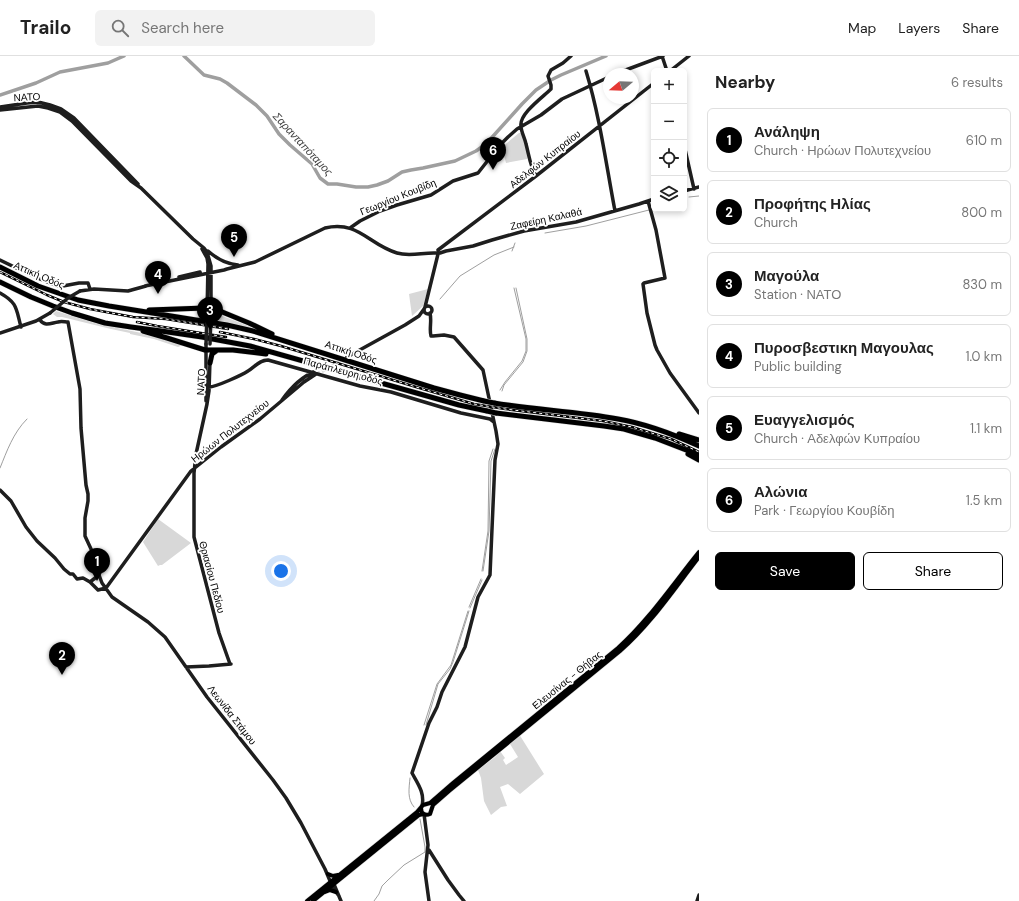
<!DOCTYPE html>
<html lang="en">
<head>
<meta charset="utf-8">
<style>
  :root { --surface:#fff; --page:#f2f2f2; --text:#222; --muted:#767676; --line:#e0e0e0; --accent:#000 }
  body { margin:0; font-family:"DM Sans",sans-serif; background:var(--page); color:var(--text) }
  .controls { position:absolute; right:12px; top:12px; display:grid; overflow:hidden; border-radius:6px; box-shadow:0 2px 6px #0003 }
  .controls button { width:36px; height:36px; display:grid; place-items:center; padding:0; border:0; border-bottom:1px solid var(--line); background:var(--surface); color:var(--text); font:20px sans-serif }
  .compass { position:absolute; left:603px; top:12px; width:36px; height:36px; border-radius:50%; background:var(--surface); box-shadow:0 2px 6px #0003; rotate:251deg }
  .you { position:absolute; left:281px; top:515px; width:14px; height:14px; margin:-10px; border:3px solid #fff; border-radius:50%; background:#1a73e8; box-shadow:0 0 0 6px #1a73e833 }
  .badge { display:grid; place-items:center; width:26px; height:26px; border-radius:50%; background:var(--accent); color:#fff; font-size:13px; font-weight:700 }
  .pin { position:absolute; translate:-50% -33px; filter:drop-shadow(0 1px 2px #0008) }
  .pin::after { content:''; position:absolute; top:21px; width:14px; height:12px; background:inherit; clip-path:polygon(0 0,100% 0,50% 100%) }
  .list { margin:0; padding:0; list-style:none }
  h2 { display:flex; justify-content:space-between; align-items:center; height:52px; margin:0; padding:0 16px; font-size:17px }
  h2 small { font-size:13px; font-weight:400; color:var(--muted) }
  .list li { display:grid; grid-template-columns:26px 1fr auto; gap:12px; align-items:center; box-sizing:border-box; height:64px; margin:0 8px 8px; padding:0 8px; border:1px solid var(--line); border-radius:6px }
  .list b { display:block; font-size:15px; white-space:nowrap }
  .list p { margin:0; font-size:13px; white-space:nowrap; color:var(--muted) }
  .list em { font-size:13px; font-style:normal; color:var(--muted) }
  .actions { display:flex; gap:8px; padding:12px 16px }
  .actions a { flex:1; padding:9px 0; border:1px solid var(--accent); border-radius:6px; text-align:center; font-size:14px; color:var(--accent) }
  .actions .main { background:var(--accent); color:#fff }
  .icon { flex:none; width:22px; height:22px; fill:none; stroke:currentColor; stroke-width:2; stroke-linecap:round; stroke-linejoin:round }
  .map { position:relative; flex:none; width:699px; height:845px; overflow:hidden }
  header { display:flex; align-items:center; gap:24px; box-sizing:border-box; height:56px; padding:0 20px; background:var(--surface); border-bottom:1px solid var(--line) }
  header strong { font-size:19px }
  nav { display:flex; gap:22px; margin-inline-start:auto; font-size:14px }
  .search { width:280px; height:36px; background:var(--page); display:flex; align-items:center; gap:10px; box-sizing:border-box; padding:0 14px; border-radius:6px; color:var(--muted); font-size:15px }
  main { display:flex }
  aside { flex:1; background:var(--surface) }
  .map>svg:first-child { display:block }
</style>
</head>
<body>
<header>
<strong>Trailo</strong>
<div class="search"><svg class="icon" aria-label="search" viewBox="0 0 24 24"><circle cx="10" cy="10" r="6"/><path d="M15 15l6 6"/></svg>Search here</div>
<nav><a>Map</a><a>Layers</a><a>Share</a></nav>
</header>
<main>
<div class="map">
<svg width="699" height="845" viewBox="0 0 699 845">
  <rect width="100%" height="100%" fill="#fff"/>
  <!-- green -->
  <path fill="#d8d8d8" d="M 519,77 L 521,77 L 523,79 L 528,101 L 527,103 L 506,107 L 502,91 Z
    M 428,233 L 423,250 L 412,260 L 409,238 Z
    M 56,255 L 98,268 L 151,279 L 183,289 L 178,291 L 154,283 L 130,278 L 130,277 L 111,273 L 62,261 L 57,261 L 53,258 Z
    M 214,258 L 217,258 L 257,273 L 257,274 L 214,265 Z
    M 158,463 L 191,487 L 162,509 L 160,509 L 158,510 L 143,486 Z
    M 519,678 L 544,718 L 520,738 L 508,728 L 500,731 L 507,750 L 501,751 L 491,759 L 484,745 L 481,722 L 478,714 L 495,701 L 500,695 L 505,702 L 503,704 L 506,709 L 518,701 L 510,688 Z"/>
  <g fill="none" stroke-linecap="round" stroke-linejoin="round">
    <!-- stream -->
    <path stroke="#9f9f9f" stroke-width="1" d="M 689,141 L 699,140
      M 684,143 L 686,142
      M 545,177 L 586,170 L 649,154
      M 512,195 L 515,187
      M 440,243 L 460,220 L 494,199 L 514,191
      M 500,334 L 505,326 L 522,305 L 526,295 L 526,283 L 514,232
      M 502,335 L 504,329 L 523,306 L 527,295 L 527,283 L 516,232
      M 0,412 C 7,395 13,377 27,363
      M 482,515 L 488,475 L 489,405 L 493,393
      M 483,515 L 489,475 L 491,405 L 495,393
      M 469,551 L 481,523
      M 470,552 L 482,524
      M 424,669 L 437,628 L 451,609 L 468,555
      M 426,669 L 438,628 L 450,613 L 453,606 L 469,555
      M 410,722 C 409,733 407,743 414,751
      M 374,845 L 379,838 L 382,830 L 388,824 L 404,809 L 425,796 L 425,791 L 420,763"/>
    <!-- river -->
    <path stroke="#9f9f9f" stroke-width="3.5" d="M 184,0 L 204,19 L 220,23 L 227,27 L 256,49 L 267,60 L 279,78 L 290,89 L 312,108 L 320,122 L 328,128 L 337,128 L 356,131 L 368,131 L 377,129 L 388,125 L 402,116 L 411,114 L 423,112 L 455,105 L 476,95 L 486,88 L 522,48 L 536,34 L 551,24 L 561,19 L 606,0
      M 0,39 L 36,27 L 60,16 L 108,7 L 124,0"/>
    <!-- secondary-tunnel -->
    <path stroke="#d9d9d9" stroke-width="3.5" stroke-dasharray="3.5 2" stroke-linecap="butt" d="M 317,318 L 343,304"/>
    <defs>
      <path id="primary" d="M 421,752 C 421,758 425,760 430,758 L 433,749 L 449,735 L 620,595 C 651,568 674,533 699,501
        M 328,818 L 333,820 L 338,819
        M 325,836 L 330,834 L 336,836
        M 307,845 L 417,756 L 423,749 L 430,747 L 453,727 L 618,592 C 649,564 673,528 699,496
        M 313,845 L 419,759 L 423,758"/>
      <path id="highway" d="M 0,211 L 38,230 L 78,244 L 109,250 L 227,269 L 253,275 L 434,332 L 460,339 L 484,345
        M 0,226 L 31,241 L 53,250 L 72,257 L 105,267 L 131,271 L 161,275 L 202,281 L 250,290 L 459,349 L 487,355
        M 201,252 L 204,250 L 207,244
        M 149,254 L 205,252 L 215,253 L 249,267 L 272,278
        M 143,275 L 167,282 L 205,294 L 233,294 L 266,298
        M 210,307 L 212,298 L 216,295
        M 494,347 C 535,354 577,355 618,363 C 647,368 673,378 699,390
        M 496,357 L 604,370 L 624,373 L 655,382 L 699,399
        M 679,378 L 699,384
        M 688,398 L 699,404"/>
    </defs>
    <!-- primary casing -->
    <use href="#primary" stroke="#dbdbdb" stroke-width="5"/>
    <!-- highway casing -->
    <use href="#highway" stroke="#dbdbdb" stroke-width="6"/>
    <!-- secondary -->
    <path stroke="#1e1e1e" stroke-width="3.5" d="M 662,0 L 667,15
      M 586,15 C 600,61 606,108 615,155
      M 670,15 L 689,0
      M 615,18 L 663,0
      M 0,51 L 27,47 L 38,46 L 50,49 L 61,53 L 74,62 L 138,128
      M 0,54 L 38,50 L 48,52 L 60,56 L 72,65 L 131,125 L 141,132 L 193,183 L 204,192 L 207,196 L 211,210 L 211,253
      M 684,89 L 694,133
      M 536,120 C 530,110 529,99 526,88 C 525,82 521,76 521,70 C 519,58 543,41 551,33 L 551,29 L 548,20 L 551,14 L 563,7 L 571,0
      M 684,135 L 699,131
      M 648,145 L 656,174 L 665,222 L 644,227 L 643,228 L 647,257 L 655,289 L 657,294 L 670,317 L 699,357
      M 350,172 L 360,165 L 380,155 L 397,149 L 431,139 L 453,125 L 478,117 L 500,89 L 508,81 L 517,73 L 541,59 L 562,43 L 609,21
      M 202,193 L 207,202 L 208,208 L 207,258
      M 438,194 L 536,120 L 654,27
      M 208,195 C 217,203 226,208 238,209
      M 440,197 L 446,195 L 473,190 L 492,184 L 524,175 L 576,166 L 639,148 L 654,143
      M 0,204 L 35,221 L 57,230 L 63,230 L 79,227 L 88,227 L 90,233
      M 179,221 L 200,216
      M 145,230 L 224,214 L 227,213 L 255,206 L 325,172 C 358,164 369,189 397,197 C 410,201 424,196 437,197
      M 80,235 L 94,233 L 128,235 L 146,230
      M 0,237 C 18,247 16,253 21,271
      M424 254a4 4 0 1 1 8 0a4 4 0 1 1-8 0Z
      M 425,251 L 438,198
      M 40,264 C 45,271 51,267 58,266 C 61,265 65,266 68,266 L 80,333 L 81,372 L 86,429 L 88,438 L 88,445 L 85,462 L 85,480 L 97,506 L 99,519 L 102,527 L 112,541 L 148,566 L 165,581 L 207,641 L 273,724 L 286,742 L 301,767 L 325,813 L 333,832 L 339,840
      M 0,277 L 36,265 L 50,257
      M 347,301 L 405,269 L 419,260 L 424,253
      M 210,305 L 209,335 L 207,348 L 196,398 L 194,417 L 194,481 L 219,577 L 230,608
      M 209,331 C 216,331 242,319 248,315 C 255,311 259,304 268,304 L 360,330 L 391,336 L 461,357 L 490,363 L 494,366
      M 282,344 C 290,333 301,321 314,316
      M 206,345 L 206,288
      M 0,434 L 11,445 L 26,471 L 37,485 L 55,502 L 64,513 L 70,518 L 73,518 L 77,523 L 83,522 L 90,526 L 98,534 L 106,532
      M 90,526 L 99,519
      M 106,532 L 191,415 L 221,391 L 260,363 L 304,326 L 316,318
      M 186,611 L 209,610 L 231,608
      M 422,750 C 425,737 418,728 412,717 L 429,667 L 437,651 L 442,636 L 465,591 L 478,541 L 490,519 L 495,404 L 498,388 L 496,375 L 483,314 L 454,281 L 444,279 L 433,280 L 431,280 C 429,273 432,265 430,257
      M 424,758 L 428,789 L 425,816 L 429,845
      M 429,794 L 448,824 L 459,839 L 464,845
      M 333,826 L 341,845
      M 697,845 L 699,839"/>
    <!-- primary -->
    <use href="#primary" stroke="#000" stroke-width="4"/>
    <!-- highway -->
    <use href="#highway" stroke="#000" stroke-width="5"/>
    <defs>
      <path id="rail" d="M 0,216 L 47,239 L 64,246 L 90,253 L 133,261 L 166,263 L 228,273
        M 137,266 L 157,270 L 226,281
        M 220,276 L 254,283 L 281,290 L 416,331 L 474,348 L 505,353 L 603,365 L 632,371 L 671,383 L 699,396"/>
    </defs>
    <!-- rail casing -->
    <use href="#rail" stroke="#000" stroke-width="2.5"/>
    <!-- rail -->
    <use href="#rail" stroke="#fff" stroke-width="1" stroke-dasharray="3" stroke-linecap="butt"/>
    <defs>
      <path id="highway-bridge" d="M 484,345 L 494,347
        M 487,355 L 496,357"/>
    </defs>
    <!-- highway-bridge casing -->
    <use href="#highway-bridge" stroke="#dbdbdb" stroke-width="6" stroke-linecap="butt"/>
    <!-- secondary-bridge -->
    <path stroke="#1e1e1e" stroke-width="3.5" d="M 50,257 L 68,242 L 80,235
      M 206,288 L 207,258
      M 210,288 L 211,258"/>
    <!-- highway-bridge -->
    <use href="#highway-bridge" stroke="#000" stroke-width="5"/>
  </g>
  <g text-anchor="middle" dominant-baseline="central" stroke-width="3.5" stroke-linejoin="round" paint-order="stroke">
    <!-- street labels -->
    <g font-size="10" fill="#000" stroke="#fff">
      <text transform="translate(27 41) rotate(-3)">ΝΑΤΟ</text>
      <text transform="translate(545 103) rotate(-38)">Αδελφών Κυπραίου</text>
      <text transform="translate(398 141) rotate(-22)">Γεωργίου Κουβίδη</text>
      <text transform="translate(546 163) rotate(-12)">Ζαφείρη Καλαθά</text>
      <text transform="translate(39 219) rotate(23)">Αττική Οδός</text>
      <text transform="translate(351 296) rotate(18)">Αττική Οδός</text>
      <text transform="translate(343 315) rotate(15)">Παράπλευρη οδός</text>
      <text transform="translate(201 326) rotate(-87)">ΝΑΤΟ</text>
      <text transform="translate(230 375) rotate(-38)">Ηρώων Πολυτεχνείου</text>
      <text transform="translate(212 521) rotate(75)">Θριασίου Πεδίου</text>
      <text transform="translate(567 624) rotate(-39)">Ελευσίνας - Θήβας</text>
      <text transform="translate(232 659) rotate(52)">Λεωνίδα Στάμου</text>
    </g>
    <!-- water labels -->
    <g font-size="11" font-style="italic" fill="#404040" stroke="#fff">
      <text transform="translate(303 88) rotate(47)">Σαρανταπόταμος</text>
    </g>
  </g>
</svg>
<div class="controls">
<button>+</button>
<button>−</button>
<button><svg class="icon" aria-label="locate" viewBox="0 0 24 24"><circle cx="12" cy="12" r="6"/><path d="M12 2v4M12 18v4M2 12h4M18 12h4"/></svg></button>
<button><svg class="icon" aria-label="layers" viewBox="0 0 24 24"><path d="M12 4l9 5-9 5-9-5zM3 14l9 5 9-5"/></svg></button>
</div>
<svg class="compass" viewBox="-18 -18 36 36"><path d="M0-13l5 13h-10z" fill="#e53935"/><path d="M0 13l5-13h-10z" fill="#767676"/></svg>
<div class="you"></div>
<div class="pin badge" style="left:97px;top:525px">1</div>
<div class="pin badge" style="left:62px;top:619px">2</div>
<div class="pin badge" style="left:210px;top:274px">3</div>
<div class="pin badge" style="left:158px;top:238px">4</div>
<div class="pin badge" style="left:234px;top:201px">5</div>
<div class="pin badge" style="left:493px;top:114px">6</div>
</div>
<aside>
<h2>Nearby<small>6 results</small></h2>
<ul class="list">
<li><span class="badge">1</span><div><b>Ανάληψη</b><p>Church · Ηρώων Πολυτεχνείου</p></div><em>610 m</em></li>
<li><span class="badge">2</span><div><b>Προφήτης Ηλίας</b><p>Church</p></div><em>800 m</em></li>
<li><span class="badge">3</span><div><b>Μαγούλα</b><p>Station · ΝΑΤΟ</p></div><em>830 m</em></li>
<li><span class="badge">4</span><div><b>Πυροσβεστικη Μαγουλας</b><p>Public building</p></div><em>1.0 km</em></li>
<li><span class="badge">5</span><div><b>Ευαγγελισμός</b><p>Church · Αδελφών Κυπραίου</p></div><em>1.1 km</em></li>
<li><span class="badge">6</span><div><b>Αλώνια</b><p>Park · Γεωργίου Κουβίδη</p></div><em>1.5 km</em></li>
</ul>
<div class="actions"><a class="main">Save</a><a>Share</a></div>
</aside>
</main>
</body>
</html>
